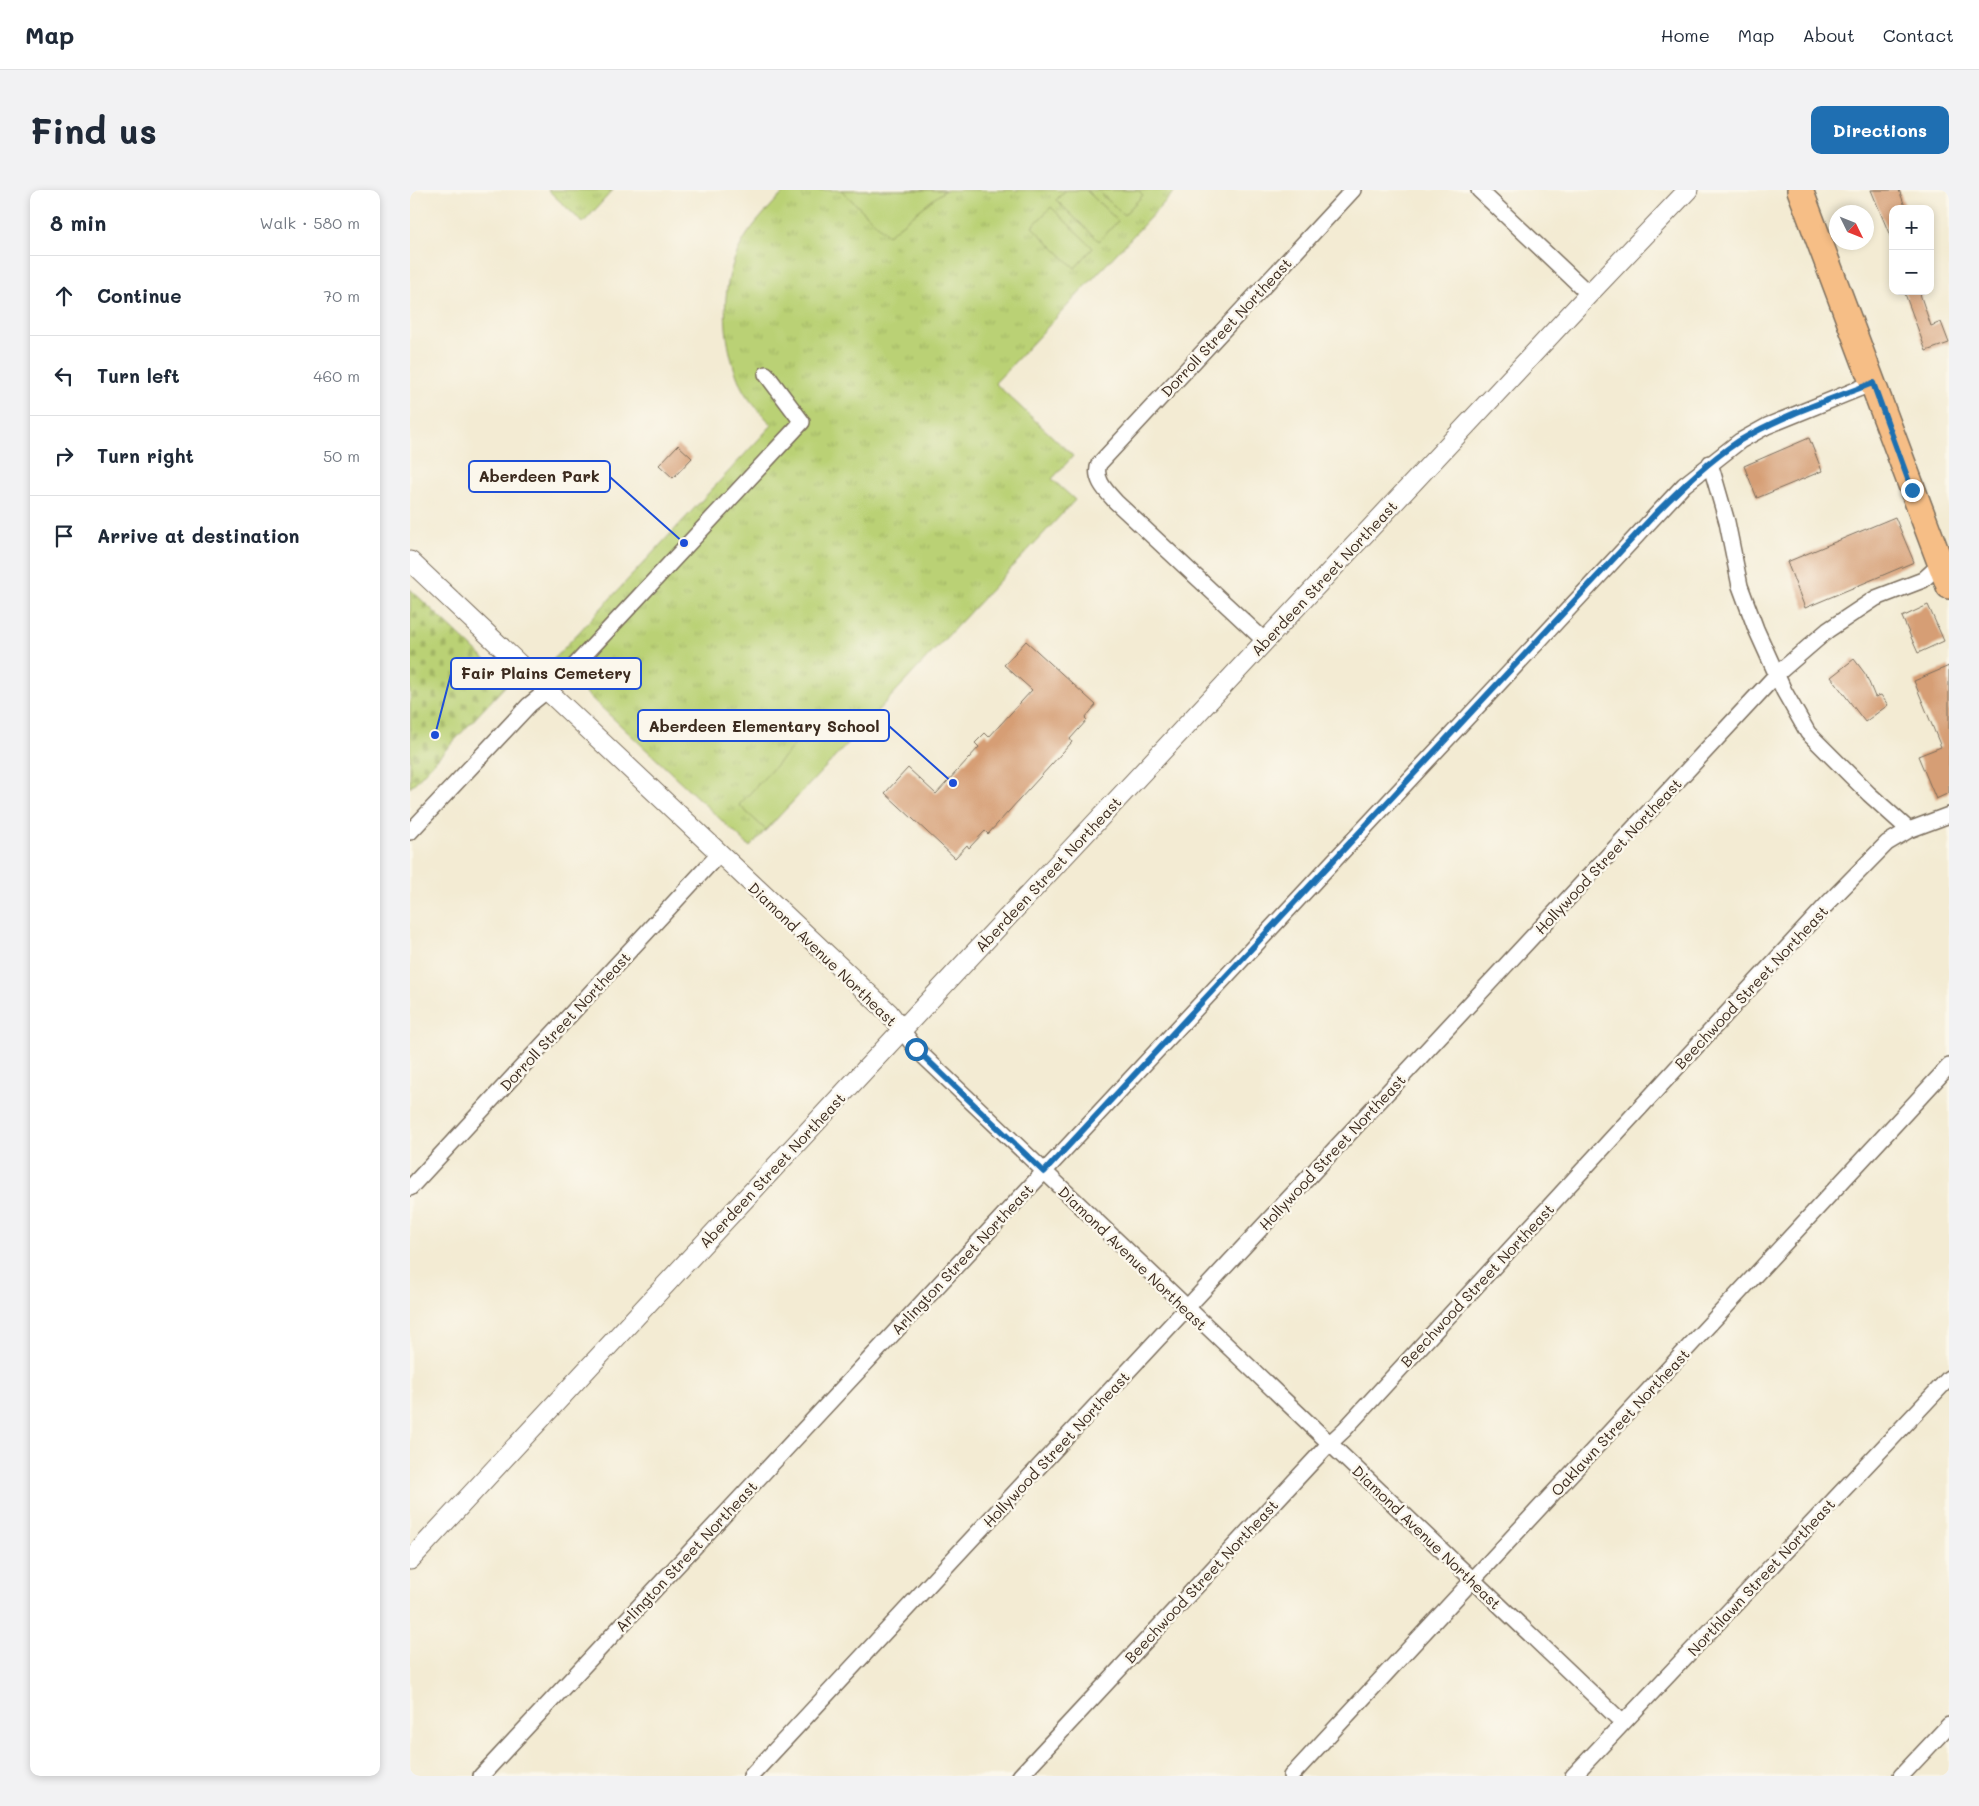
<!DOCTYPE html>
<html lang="en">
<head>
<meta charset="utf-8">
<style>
  :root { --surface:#fff; --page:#f2f2f3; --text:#1f2937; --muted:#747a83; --line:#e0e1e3; --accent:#1f6fb2 }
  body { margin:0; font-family:Mali,sans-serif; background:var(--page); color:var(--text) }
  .controls { position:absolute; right:15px; top:15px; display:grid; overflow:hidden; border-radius:10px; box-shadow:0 2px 8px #0003 }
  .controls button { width:45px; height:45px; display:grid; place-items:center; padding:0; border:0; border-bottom:1px solid var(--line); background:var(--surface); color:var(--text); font:25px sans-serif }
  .compass { position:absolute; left:1419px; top:15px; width:45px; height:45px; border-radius:50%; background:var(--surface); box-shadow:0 2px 8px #0003; rotate:133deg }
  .stop { position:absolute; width:15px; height:15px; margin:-11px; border:4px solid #1f6fb2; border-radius:50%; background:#fff }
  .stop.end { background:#1f6fb2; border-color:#fff; box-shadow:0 1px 5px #0008 }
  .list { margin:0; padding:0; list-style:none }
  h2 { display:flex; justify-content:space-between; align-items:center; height:65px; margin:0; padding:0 20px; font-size:21px }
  h2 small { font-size:16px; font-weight:400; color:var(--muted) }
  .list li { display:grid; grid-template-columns:32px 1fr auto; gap:15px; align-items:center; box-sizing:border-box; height:80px; padding:0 20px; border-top:1px solid var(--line) }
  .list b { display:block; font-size:19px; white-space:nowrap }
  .list em { font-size:16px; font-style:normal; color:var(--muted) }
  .icon { flex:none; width:28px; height:28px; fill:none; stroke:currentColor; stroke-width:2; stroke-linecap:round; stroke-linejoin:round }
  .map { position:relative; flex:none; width:1539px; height:1586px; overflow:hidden; border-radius:10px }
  header { display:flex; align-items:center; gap:30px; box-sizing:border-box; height:70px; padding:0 25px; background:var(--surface); border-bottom:1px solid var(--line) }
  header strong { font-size:24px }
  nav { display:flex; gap:28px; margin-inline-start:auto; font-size:18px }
  .intro { display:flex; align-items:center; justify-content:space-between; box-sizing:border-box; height:120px; padding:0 30px }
  h1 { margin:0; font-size:35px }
  .button { padding:12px 22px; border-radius:10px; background:var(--accent); color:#fff; font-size:18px; font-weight:700 }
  main { display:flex; gap:30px; padding:0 30px }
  aside { flex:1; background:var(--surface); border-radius:10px; box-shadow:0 2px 8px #0003 }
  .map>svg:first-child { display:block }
</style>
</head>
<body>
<header>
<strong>Map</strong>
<nav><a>Home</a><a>Map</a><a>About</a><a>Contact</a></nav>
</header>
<div class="intro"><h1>Find us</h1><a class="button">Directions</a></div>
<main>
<aside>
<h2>8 min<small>Walk · 580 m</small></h2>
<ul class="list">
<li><svg class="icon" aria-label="ahead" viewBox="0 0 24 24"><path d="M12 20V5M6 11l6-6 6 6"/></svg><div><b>Continue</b></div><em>70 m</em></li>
<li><svg class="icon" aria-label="left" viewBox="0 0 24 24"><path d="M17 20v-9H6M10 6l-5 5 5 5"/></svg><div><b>Turn left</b></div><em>460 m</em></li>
<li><svg class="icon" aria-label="right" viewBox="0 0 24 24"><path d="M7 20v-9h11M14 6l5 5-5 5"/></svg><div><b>Turn right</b></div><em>50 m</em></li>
<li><svg class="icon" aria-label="arrive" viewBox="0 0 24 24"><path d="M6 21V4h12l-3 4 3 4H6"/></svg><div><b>Arrive at destination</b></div></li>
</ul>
</aside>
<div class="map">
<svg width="1539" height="1586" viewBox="0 0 1539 1586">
  <defs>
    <pattern id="cemetery-stones" width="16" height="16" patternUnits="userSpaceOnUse" patternTransform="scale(1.25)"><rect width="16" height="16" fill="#bad175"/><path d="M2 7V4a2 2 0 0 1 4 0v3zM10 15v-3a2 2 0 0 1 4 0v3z" fill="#a1b465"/></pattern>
    <pattern id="park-tufts" width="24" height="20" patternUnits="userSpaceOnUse" patternTransform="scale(1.25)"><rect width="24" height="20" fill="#bad175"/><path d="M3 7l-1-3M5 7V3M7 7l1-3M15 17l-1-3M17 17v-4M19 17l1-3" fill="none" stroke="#a1b465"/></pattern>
  </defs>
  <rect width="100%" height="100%" fill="#fbf7ec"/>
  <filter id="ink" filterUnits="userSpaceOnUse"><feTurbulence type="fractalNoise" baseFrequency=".02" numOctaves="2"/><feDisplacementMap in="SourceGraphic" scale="10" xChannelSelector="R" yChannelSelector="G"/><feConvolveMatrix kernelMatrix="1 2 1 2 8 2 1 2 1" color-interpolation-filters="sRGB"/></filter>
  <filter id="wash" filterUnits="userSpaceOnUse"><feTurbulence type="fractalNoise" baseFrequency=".0096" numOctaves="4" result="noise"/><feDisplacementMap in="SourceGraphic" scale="20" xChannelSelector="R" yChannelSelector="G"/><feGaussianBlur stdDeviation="1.12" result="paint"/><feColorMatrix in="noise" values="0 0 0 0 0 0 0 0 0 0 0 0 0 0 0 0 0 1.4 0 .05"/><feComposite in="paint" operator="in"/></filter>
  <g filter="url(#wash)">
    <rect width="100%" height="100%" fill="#f3ebd3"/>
    <!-- cemetery -->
    <path fill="url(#cemetery-stones)" stroke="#7a7e4a" d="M 0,399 L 99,492 L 0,598 Z"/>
    <!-- park -->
    <path fill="url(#park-tufts)" stroke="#7a7e4a" d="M 138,0 L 203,0 L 173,33 Z
      M 370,0 L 766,0 L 585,193 L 663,266 L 642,289 L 665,310 L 340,657 L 142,471 L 362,235 C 351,222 338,211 331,196 C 310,149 308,87 338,43 C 348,29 361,16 373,3 Z"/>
    <!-- pitch -->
    <path fill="#bad175" stroke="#7a7e4a" d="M 431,0 L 535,0 L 478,45 Z
      M 656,0 L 676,0 L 708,31 L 689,51 L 646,10 Z
      M 687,0 L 728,0 L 733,5 L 714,25 Z
      M 641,17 L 683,58 L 665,78 L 622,37 Z
      M 417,520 L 445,546 L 356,640 L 329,615 Z"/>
    <g id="blocks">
      <!-- building -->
      <path fill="#d69e74" d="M 1461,0 L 1489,0 L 1496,19 L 1483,19 L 1483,53 Z
        M 1494,101 L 1509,101 L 1521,136 L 1531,132 L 1539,153 L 1516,161 Z
        M 1399,248 L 1412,281 L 1347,308 L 1334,276 Z
        M 268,255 L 282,268 L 263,288 L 249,275 Z
        M 1485,327 L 1504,372 L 1395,418 L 1377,372 Z
        M 1518,415 L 1534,451 L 1508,463 L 1492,427 Z
        M 616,451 L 686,515 L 675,528 L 677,530 L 660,549 L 662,552 L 578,644 L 575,641 L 559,658 L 557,655 L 545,668 L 475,603 L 498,578 L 526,604 L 569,557 L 565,553 L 575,543 L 579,547 L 622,500 L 594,475 Z
        M 1444,469 L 1456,485 L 1465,507 L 1471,505 L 1478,515 L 1455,532 L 1421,487 Z
        M 1539,476 L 1539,603 L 1526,609 L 1508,566 L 1531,557 L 1504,491 Z"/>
    </g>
  </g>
  <g filter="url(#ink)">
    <use href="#blocks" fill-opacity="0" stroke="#7b6e5d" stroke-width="1"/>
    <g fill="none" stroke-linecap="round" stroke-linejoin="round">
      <defs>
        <path id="minor" d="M 1069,0 L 1179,104
          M 1300,273 L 1317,332 L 1330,396 L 1346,439 L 1374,501 L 1398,543 L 1459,604 L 1499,640
          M 855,451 L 706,312 C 697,302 683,289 689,274 L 943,0
          M 0,642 L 119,515 L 154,487 L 392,232 L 356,184
          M 492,840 L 506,859 L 1213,1533
          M 0,998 L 309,664
          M 71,1586 L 1274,295 L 1330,251 L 1357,236 L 1463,193
          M 341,1586 L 1367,484 L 1418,440 L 1466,408 L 1513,390 L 1535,370
          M 610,1586 L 919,1254 L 934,1240 L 1419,712 L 1477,653 L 1499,640 L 1539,625
          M 881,1586 L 1539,876
          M 1163,1586 L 1539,1188
          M 1491,1586 L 1539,1535"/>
        <path id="tertiary" d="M 0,371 L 479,823 L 492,840
          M 0,1370 L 492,840 L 1179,104 L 1278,0"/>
        <path id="primary" d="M 1390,0 L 1539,396"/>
      </defs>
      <!-- minor casing -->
      <use href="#minor" stroke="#7b6e5d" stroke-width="18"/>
      <!-- tertiary casing -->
      <use href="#tertiary" stroke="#7b6e5d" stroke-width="21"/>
      <!-- primary casing -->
      <use href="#primary" stroke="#7b6e5d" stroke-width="28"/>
      <!-- minor -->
      <use href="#minor" stroke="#fff" stroke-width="15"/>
      <!-- tertiary -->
      <use href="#tertiary" stroke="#fff" stroke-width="19"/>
      <!-- primary -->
      <use href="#primary" stroke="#f6be86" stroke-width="25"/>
    </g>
  </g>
  <g fill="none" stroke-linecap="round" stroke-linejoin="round" filter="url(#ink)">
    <!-- route -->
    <path stroke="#1f6fb2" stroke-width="6" d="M 506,859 L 634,982 L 1248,321 C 1273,296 1299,271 1329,251 C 1370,226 1419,210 1463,193 L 1502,300"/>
  </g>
  <g text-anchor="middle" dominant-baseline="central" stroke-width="5" stroke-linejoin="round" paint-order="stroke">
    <!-- street labels -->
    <g font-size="15" fill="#3b2a1e" stroke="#fbf7ec">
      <text transform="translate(816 137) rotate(-47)">Dorroll Street Northeast</text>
      <text transform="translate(914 388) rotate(-47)">Aberdeen Street Northeast</text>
      <text transform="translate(1198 666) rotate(-47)">Hollywood Street Northeast</text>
      <text transform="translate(638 684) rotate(-47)">Aberdeen Street Northeast</text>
      <text transform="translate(413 764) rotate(44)">Diamond Avenue Northeast</text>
      <text transform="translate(1341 797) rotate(-47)">Beechwood Street Northeast</text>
      <text transform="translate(155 831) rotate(-47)">Dorroll Street Northeast</text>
      <text transform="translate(922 962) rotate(-47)">Hollywood Street Northeast</text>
      <text transform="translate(362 980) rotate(-47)">Aberdeen Street Northeast</text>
      <text transform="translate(723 1068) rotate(44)">Diamond Avenue Northeast</text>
      <text transform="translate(552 1069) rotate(-47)">Arlington Street Northeast</text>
      <text transform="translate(1067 1095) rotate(-47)">Beechwood Street Northeast</text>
      <text transform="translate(1210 1232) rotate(-47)">Oaklawn Street Northeast</text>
      <text transform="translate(646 1259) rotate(-47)">Hollywood Street Northeast</text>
      <text transform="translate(1017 1347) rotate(44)">Diamond Avenue Northeast</text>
      <text transform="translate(276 1366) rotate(-47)">Arlington Street Northeast</text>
      <text transform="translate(1351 1387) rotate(-47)">Northlawn Street Northeast</text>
      <text transform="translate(791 1391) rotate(-47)">Beechwood Street Northeast</text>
    </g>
  </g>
  <!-- callouts -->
  <path fill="none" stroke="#1d4ed8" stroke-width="2" d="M274 353L200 287M25 545L41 484M543 593L479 536"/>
  <g fill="#1d4ed8" stroke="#fbf7ec" stroke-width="2">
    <circle cx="274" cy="353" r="5"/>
    <circle cx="25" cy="545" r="5"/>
    <circle cx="543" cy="593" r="5"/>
  </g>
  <g fill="#fbf7ec" stroke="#1d4ed8" stroke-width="2">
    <rect x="59" y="271" width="141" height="31" rx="5"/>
    <rect x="41" y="468" width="190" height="31" rx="5"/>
    <rect x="228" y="520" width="251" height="31" rx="5"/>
  </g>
  <g font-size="16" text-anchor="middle" font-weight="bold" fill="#3b2a1e">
    <text x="129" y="292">Aberdeen Park</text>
    <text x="136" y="489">Fair Plains Cemetery</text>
    <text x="354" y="542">Aberdeen Elementary School</text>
  </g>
</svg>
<div class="controls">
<button>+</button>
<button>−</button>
</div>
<svg class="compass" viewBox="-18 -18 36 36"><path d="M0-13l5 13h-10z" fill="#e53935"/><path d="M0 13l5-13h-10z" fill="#747a83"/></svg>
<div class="stop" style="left:506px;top:859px"></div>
<div class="stop end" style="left:1502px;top:300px"></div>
</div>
</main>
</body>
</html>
